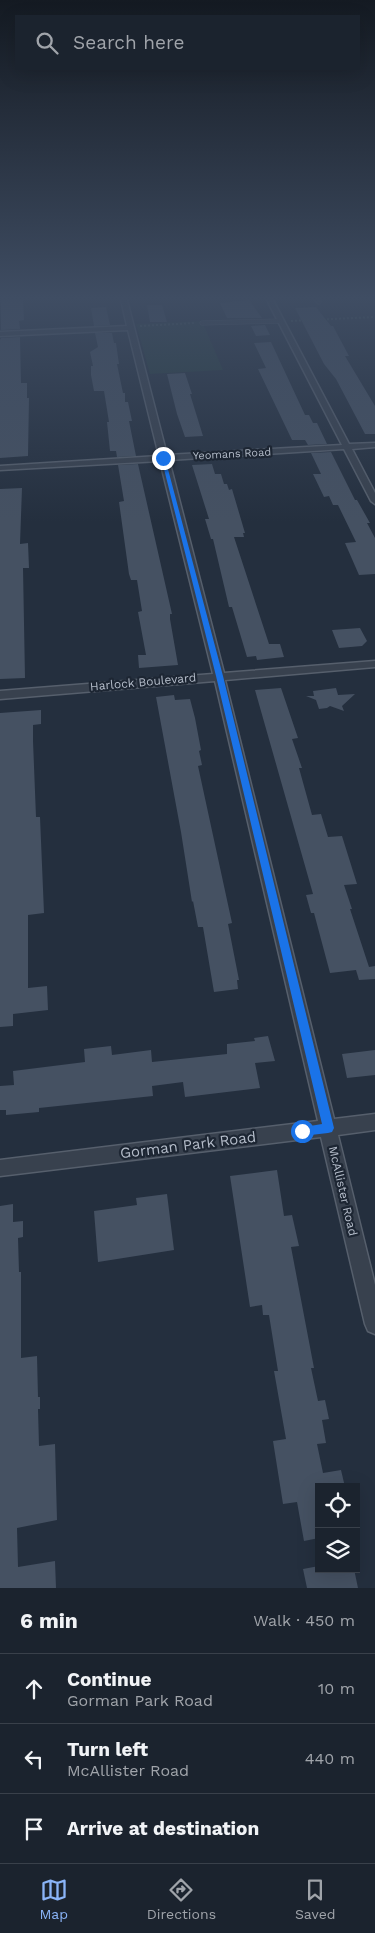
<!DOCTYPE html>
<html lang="en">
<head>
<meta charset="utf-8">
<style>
  :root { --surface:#1b232e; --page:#282f3a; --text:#f1f3f6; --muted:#a0a4aa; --line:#39404a; --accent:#8ab4f8 }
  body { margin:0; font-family:"Work Sans",sans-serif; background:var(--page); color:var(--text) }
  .controls { position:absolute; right:15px; bottom:15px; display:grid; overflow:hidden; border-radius:0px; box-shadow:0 5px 20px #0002 }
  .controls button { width:45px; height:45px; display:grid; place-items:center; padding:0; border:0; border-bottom:1px solid var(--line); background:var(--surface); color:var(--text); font:25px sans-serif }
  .stop { position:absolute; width:15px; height:15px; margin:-11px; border:4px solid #1a73e8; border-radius:50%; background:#fff }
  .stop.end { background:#1a73e8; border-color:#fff; box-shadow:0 1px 5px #0008 }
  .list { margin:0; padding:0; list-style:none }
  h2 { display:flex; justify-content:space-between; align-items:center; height:65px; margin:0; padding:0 20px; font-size:21px }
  h2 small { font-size:16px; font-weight:400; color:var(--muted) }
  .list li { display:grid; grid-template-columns:32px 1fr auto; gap:15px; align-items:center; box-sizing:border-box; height:70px; padding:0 20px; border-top:1px solid var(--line) }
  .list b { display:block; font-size:19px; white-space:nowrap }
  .list p { margin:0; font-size:16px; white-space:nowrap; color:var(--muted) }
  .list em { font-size:16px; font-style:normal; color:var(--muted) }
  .icon { flex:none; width:28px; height:28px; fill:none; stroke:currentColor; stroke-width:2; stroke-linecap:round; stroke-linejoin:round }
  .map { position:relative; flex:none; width:375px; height:1588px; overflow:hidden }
  .search { position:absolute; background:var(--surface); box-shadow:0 5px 20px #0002; left:15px; right:15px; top:15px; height:55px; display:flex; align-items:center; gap:12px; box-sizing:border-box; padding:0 18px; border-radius:0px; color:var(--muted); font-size:19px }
  .sheet { height:275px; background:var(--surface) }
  nav { display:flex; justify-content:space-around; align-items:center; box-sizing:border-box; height:70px; border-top:1px solid var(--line); background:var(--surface); font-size:14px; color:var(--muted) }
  nav a { display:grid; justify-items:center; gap:2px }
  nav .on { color:var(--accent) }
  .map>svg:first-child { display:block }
</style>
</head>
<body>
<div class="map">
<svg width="375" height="1588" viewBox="0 0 375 1588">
  <rect width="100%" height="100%" fill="#242f3e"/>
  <!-- green -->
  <path fill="#263c3f" d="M 202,321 L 223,370 L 150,374 L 136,324 Z"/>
  <!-- building -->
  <path fill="#455162" d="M 1,300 L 23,300 L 24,320 L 19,321 L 20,329 L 1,330 Z
    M 249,300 L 262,318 L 227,318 L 220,303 Z
    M 147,305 L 162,305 L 167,322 L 150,322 Z
    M 106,307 L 110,325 L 94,326 L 91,308 Z
    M 316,307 L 331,326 L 333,326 L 349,356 L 345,356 L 375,406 L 375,434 L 365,434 L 336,379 L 324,364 L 295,308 Z
    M 265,325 L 270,335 L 256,336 L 251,326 Z
    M 95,333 L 112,333 L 114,343 L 116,343 L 119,364 L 117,364 L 123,393 L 125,393 L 125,402 L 128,402 L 132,421 L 129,421 L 136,456 L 117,457 L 116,451 L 110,451 L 107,422 L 109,422 L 104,391 L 94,391 L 91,375 L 91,366 L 93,366 L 90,352 L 98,347 Z
    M 20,337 L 21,383 L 27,383 L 27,398 L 29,398 L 28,456 L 0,458 L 0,340 L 1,338 Z
    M 271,342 L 305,415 L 309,415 L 313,423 L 317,423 L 327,444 L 308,445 L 305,440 L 292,440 L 258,369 L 266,368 L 254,343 Z
    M 185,373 L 192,394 L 190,394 L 203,436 L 185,437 L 177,414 L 167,374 Z
    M 331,452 L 355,500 L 357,500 L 370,523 L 367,523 L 375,538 L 375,574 L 359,575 L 345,543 L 356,542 L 338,505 L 333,505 L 329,496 L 324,497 L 313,474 L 321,474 L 311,453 Z
    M 138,464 L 172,614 L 170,614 L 170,619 L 178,665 L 139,668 L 138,655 L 146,655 L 138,612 L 142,611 L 137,580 L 131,580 L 129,574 L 119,502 L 124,501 L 118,465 Z
    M 212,464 L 215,474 L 221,474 L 224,484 L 227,484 L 229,490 L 232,489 L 245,533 L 243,533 L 244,537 L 234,537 L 269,644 L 280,644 L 284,657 L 257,660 L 256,656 L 247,657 L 232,607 L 229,607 L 213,539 L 211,539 L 205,519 L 209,519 L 192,465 Z
    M 22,488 L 20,544 L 28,543 L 29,568 L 23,568 L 25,678 L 0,679 L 0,489 Z
    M 360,628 L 367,641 L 362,646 L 339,648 L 332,630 Z
    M 281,688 L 298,738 L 292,739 L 302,768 L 299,768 L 312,815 L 321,814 L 328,837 L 342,836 L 357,884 L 344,885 L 352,909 L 350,909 L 369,967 L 375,966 L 375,979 L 359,980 L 356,970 L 330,973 L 314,913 L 311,913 L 306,895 L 313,894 L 255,690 Z
    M 336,688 L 338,695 L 355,694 L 342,706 L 344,711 L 330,706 L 327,708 L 319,709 L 316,700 L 306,696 L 314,696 L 313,691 Z
    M 174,695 L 175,700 L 190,699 L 195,718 L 201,750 L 199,751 L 202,765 L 198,766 L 232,923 L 228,924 L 239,980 L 237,980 L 238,989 L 214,992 L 203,927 L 198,927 L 193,901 L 192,902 L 181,832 L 156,697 Z
    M 41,710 L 41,724 L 33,725 L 33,741 L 36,817 L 40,817 L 44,913 L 28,915 L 28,988 L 47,986 L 48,1010 L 13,1014 L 13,1026 L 0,1027 L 0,713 Z
    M 268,1036 L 275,1061 L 255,1063 L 260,1088 L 185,1097 L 183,1082 L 152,1086 L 153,1096 L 39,1108 L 39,1112 L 6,1115 L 6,1110 L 0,1110 L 0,1086 L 14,1085 L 13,1071 L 85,1062 L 84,1049 L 111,1046 L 112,1055 L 151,1050 L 152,1062 L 227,1054 L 227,1044 L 255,1041 L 254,1038 Z
    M 375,1050 L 375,1075 L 347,1078 L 342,1054 Z
    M 277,1170 L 284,1216 L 292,1215 L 299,1246 L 291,1247 L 314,1368 L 311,1368 L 318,1401 L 325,1400 L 329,1419 L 322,1420 L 326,1443 L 317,1444 L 323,1473 L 341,1470 L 345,1487 L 319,1487 L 319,1538 L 304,1541 L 297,1502 L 283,1504 L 273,1441 L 286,1439 L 274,1371 L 278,1371 L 269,1315 L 263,1315 L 262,1305 L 250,1307 L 230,1176 Z
    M 167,1194 L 174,1250 L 98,1262 L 94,1211 L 137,1205 L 136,1198 Z
    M 13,1204 L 13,1222 L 23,1221 L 23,1237 L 18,1238 L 19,1272 L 21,1272 L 21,1358 L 37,1356 L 38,1397 L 40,1397 L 40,1409 L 38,1409 L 39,1446 L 55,1444 L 57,1520 L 17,1528 L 18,1567 L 55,1561 L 56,1588 L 0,1588 L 0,1206 Z
    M 319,1566 L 319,1569 L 354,1569 L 358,1588 L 307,1588 L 303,1569 Z"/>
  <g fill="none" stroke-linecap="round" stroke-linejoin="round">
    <defs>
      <path id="lane" d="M 317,300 L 319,302
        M 202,323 L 280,321"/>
      <path id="street" d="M 121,300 L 127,300 L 167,455 L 342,445 L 267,300 L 273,300 L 349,444 L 375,443 L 375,447 L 352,449 L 375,493 L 375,504 L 371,501 L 344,449 L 169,460 L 224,673 L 375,661 L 375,667 L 225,680 L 334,1119 L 375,1114 L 375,1130 L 338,1135 L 375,1285 L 375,1334 L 368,1331 L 365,1324 L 321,1137 L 0,1176 L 0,1160 L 318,1121 L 215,681 L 0,699 L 0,691 L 213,674 L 160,461 L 0,470 L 0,466 L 159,456 L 128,330 L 0,336 L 0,332 L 127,326 Z"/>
    </defs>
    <!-- lane casing -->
    <use href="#lane" stroke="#565f6c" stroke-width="5"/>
    <!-- street casing -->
    <use href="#street" stroke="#565f6c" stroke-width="3"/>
    <!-- path -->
    <path stroke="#44595c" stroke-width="2" stroke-dasharray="2 2" stroke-linecap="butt" d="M 291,321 L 375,317
      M 140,326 L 194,323"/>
    <!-- lane -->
    <use href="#lane" stroke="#38414e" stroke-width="4"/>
    <!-- street -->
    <use href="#street" fill="#38414e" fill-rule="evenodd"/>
  </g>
  <!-- sky -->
  <linearGradient id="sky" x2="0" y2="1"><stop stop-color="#141a22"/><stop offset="0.57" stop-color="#3f4d63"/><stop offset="1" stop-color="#3f4d63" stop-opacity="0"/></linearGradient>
  <rect width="375" height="522" fill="url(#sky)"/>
  <!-- route -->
  <path fill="#1a73e8" d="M 161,457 L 165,458 L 223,676 L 334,1128 L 332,1132 L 328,1133 L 302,1136 L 298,1135 L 297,1131 L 298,1128 L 322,1124 L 216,676 Z"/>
  <g text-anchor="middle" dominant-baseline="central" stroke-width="4.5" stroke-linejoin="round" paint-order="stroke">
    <!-- far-street labels -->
    <g font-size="11" fill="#b4bcc9" stroke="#1d2633">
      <text transform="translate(232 454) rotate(-3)">Yeomans Road</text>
    </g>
    <!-- street labels -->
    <g font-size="12" fill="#b4bcc9" stroke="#1d2633">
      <text transform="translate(143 682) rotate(-5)">Harlock Boulevard</text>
      <text transform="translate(343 1191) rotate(77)">McAllister Road</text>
    </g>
    <!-- near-street labels -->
    <g font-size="15" fill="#b4bcc9" stroke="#1d2633">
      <text transform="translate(188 1145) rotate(-7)">Gorman Park Road</text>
    </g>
  </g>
</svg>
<div class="controls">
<button><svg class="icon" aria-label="locate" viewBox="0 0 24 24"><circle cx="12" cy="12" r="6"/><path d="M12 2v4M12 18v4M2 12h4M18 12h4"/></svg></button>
<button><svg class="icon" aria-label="layers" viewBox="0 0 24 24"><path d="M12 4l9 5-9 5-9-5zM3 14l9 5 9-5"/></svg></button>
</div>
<div class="stop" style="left:302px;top:1131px"></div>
<div class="stop end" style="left:163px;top:458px"></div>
<div class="search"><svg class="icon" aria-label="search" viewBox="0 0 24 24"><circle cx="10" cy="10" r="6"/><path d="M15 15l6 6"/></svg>Search here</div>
</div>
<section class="sheet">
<h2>6 min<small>Walk · 450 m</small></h2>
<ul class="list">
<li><svg class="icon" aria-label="ahead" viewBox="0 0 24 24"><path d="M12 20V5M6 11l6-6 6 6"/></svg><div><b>Continue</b><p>Gorman Park Road</p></div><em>10 m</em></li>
<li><svg class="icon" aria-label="left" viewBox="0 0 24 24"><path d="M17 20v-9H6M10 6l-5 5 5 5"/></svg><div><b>Turn left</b><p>McAllister Road</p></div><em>440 m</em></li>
<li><svg class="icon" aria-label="arrive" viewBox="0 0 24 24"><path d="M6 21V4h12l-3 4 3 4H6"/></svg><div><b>Arrive at destination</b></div></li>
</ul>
</section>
<nav>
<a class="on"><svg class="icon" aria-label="map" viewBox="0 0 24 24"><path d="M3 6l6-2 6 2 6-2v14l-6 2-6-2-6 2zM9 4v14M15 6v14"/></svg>Map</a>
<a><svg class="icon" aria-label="directions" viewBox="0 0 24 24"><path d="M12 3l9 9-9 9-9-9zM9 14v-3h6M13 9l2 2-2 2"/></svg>Directions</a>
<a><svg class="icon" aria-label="saved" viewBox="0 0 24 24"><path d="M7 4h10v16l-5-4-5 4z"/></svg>Saved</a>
</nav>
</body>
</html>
